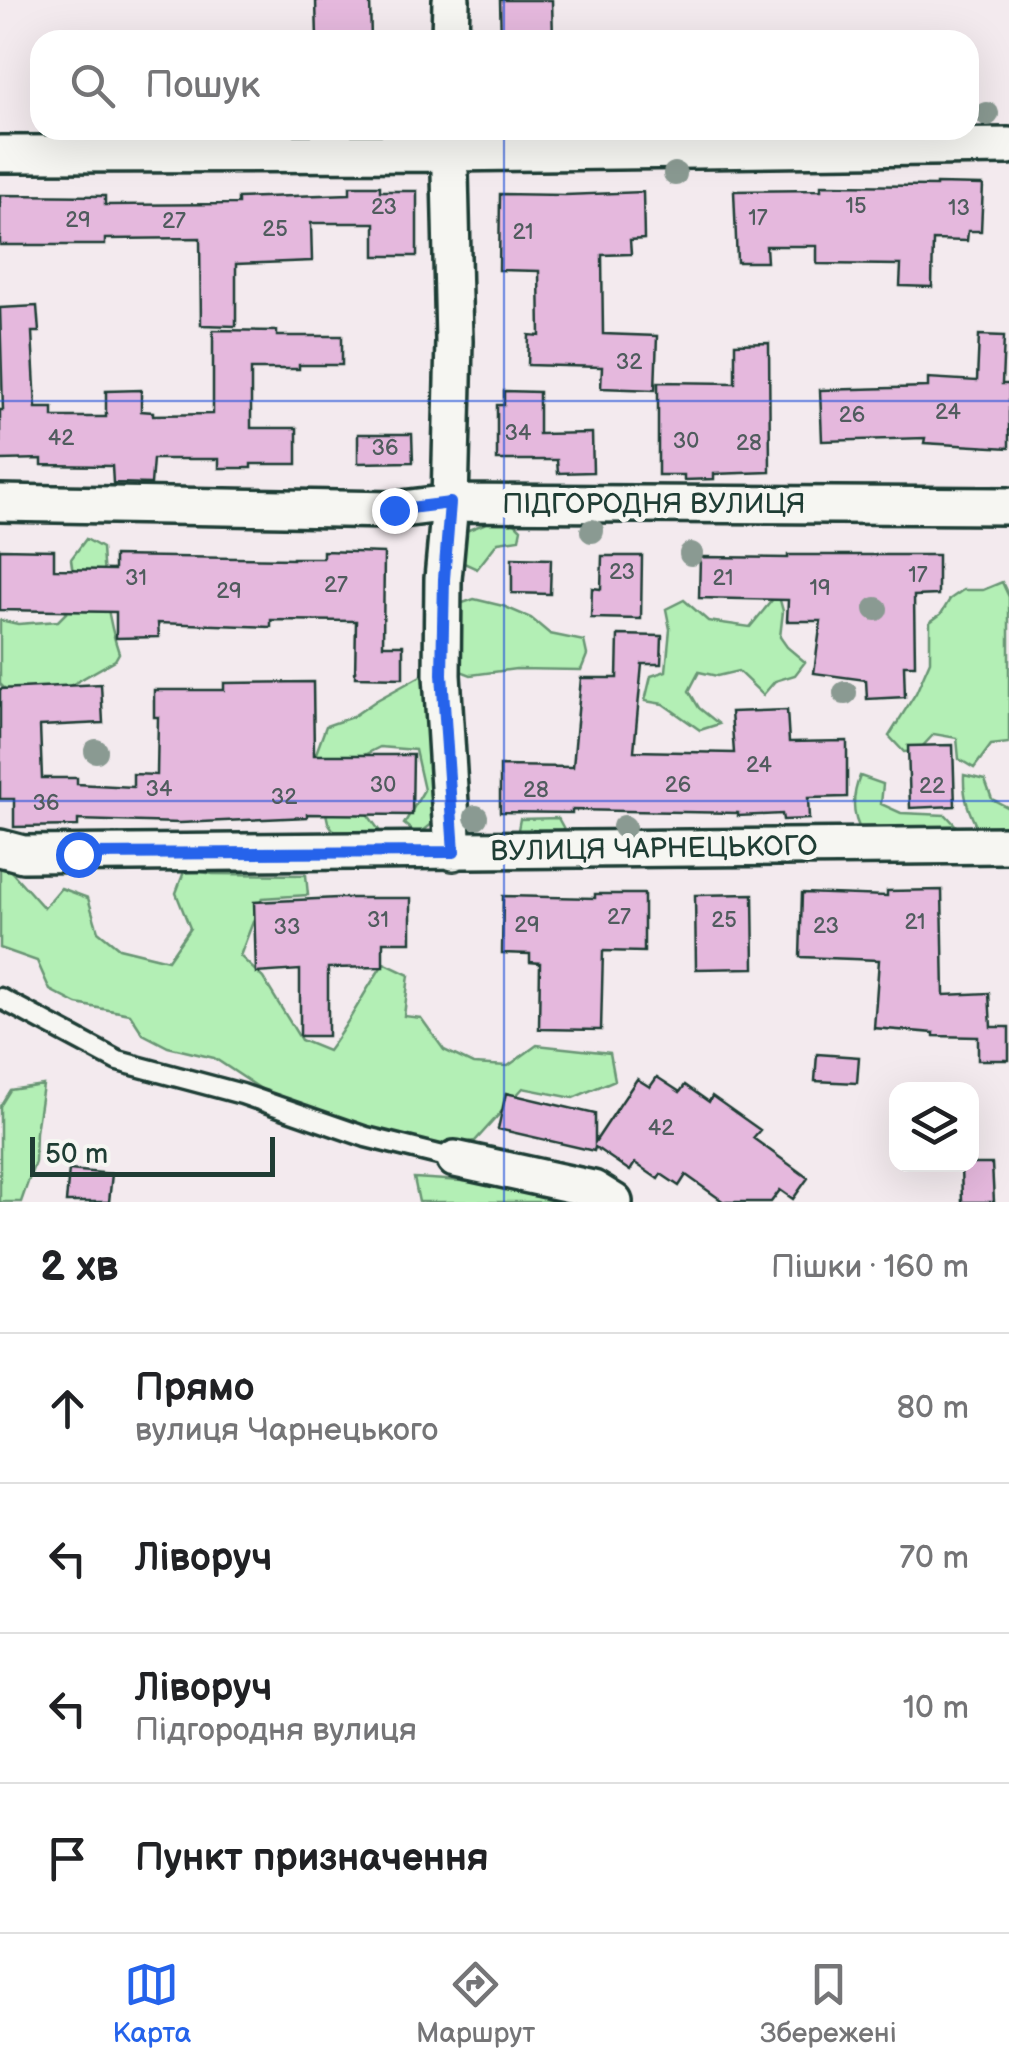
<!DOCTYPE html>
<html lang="uk">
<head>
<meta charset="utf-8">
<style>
  :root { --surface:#fff; --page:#f2f2f2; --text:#202124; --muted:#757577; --line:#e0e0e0; --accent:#2563eb }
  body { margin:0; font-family:"Balsamiq Sans",sans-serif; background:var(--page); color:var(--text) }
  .controls { position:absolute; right:30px; bottom:30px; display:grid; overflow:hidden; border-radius:20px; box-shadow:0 10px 40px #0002 }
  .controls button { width:90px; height:90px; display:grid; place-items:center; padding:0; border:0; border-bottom:2px solid var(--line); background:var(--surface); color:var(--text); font:50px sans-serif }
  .scale { position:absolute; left:30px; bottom:25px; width:245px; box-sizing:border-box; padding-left:10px; border:5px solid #1f3d34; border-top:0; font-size:28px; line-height:35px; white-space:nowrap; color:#1f3d34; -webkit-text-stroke:8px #f6f6f2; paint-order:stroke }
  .stop { position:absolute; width:30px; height:30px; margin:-22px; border:8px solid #2563eb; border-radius:50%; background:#fff }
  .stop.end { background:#2563eb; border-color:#fff; box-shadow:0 2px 10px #0008 }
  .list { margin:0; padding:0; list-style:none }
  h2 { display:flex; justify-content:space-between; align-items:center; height:130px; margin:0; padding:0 40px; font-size:42px }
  h2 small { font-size:32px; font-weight:400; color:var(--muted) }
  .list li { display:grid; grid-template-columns:65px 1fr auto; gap:30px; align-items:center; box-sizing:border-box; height:150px; padding:0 40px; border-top:2px solid var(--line) }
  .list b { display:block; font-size:38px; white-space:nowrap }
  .list p { margin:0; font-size:32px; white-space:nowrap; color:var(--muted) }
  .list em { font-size:32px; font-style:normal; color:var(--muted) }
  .icon { flex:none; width:55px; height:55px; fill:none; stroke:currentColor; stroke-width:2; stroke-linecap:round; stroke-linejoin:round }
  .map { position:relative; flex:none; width:1009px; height:1202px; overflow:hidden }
  .search { position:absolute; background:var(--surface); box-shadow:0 10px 40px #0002; left:30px; right:30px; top:30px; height:110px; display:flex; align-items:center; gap:25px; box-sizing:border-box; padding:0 35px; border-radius:30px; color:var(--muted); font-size:38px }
  .sheet { height:730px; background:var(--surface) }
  nav { display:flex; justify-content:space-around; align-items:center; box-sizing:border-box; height:140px; border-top:2px solid var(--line); background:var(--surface); font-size:28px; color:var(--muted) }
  nav a { display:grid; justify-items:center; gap:5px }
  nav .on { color:var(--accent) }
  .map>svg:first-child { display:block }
</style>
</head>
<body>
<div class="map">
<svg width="1009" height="1202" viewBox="0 0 1009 1202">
  <rect width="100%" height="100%" fill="#f3eaee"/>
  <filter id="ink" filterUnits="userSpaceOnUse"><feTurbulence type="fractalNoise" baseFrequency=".01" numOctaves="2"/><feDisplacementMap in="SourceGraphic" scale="20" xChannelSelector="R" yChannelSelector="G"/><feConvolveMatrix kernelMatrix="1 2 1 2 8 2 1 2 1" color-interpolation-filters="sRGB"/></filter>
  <g filter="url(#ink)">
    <!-- green -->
    <path fill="#b3efb5" stroke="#699674" stroke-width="2.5" d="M 507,515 L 521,529 L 519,539 L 498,542 L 477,569 L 453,558 L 458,534 Z
      M 86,539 L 102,548 C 104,584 107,618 119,653 L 115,660 L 66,688 L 12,696 L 0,684 L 0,620 L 18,624 L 58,621 L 77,602 L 71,559 Z
      M 1002,582 L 1009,597 L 1009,743 L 991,745 L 974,768 L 959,759 L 957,738 L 934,734 L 918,751 L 904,752 L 889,736 L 916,693 L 930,661 L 930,622 L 941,614 L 950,599 L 963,590 L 983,590 Z
      M 778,593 L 783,611 L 780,637 L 787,647 L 805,662 L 795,675 L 775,681 L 763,695 L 738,671 L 717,676 L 699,672 L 689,691 L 699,708 L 719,724 L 700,730 L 663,704 L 645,701 L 651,676 L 666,671 L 670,629 L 666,609 L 684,600 L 708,621 L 750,627 Z
      M 474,599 L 503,606 L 531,618 L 550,634 L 584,641 L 587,655 L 581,670 L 516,669 L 471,675 L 432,660 L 454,606 Z
      M 428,672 L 442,816 L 418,835 L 404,824 L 424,790 L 415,750 L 380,747 L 352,761 L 347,795 L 368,815 L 387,841 L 344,847 L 328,822 L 324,804 L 311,767 L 326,726 L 352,717 L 377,700 Z
      M 964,775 L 985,780 L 992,799 L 1009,808 L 1009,838 L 979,832 C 969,812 963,798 964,775 Z
      M 860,776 L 883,784 L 881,804 L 901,813 L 946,815 L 958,828 L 940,841 L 863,834 C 851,816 852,796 860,776 Z
      M 558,818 L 570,840 L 516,840 L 520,819 Z
      M 0,859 L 44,908 L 61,888 L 88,898 L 98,931 L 119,948 L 168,960 L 190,928 L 176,893 L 185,869 L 213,874 L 306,875 L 308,895 L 262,898 L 240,956 L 263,978 L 301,1040 L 328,1051 C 349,1023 364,992 384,963 L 409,975 L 404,1016 L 421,1018 L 444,1050 L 473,1064 L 508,1066 L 537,1045 L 610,1053 L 615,1080 L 573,1098 L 523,1088 L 475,1141 L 439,1146 L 392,1134 L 350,1134 L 312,1108 L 290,1116 L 261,1089 L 214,1058 L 168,1047 L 143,1034 L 130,1014 L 77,1004 L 50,990 L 37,961 L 0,948 Z
      M 43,1085 L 36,1132 L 35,1162 L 21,1202 L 0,1202 L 0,1106 L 10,1090 Z
      M 414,1178 L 510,1184 L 573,1202 L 419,1202 Z"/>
    <!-- building -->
    <path fill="#e5b8dd" stroke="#1f3d34" stroke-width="2.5" d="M 316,0 L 370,0 L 371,40 L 317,40 Z
      M 500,0 L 552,0 L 553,40 L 501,40 Z
      M 936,184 L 983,185 L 981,231 L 968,231 L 967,241 L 933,240 L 932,287 L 900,286 L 901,265 L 817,264 L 817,246 L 766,246 L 767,262 L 737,262 L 734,191 L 821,190 L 821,185 L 936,186 Z
      M 350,186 L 380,186 L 380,191 L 417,191 L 417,256 L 375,256 L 375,223 L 311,223 L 312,261 L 236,264 L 236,326 L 201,325 L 200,238 L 105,239 L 105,245 L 0,245 L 0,195 L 105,196 L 105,205 L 238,204 L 238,198 L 350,194 Z
      M 643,192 L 644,239 L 630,240 L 631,254 L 602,255 L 603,334 L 657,336 L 655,390 L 601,388 L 602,367 L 528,365 L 529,335 L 540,336 L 539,271 L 499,270 L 500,194 L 565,195 Z
      M 37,306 L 39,332 L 32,332 L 36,408 L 53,408 L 53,417 L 106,417 L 106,391 L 141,390 L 141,411 L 153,412 L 153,415 L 213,414 L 213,330 L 277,331 L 277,336 L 342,336 L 342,365 L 299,365 L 299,369 L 251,369 L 251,428 L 297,428 L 297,464 L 251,464 L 251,468 L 219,468 L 219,459 L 153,459 L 151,484 L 113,483 L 112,466 L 42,465 L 42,459 L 0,460 L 0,410 L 3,410 L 0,308 Z
      M 979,335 L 1004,336 L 1002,384 L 1009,384 L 1009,448 L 924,443 L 925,438 L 822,441 L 820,390 L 928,387 L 928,378 L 977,381 Z
      M 769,343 L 770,472 L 714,474 L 714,479 L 684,480 L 684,475 L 658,475 L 658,382 L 735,383 L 735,344 Z
      M 504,391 L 539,392 L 539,434 L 592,433 L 593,472 L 558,473 L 557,460 L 497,460 L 497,405 L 504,405 Z
      M 358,434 L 412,434 L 413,462 L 358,463 Z
      M 0,549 L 54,550 L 54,569 L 114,570 L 114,556 L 293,559 L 293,558 L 323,558 L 323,551 L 384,553 L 383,645 L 403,645 L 403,678 L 355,677 L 356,621 L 271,620 L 271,627 L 158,623 L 159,637 L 116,638 L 116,612 L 0,610 Z
      M 788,555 L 938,555 L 938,595 L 914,596 L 915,665 L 904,665 L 905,697 L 867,699 L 866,680 L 814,673 L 821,621 L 787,621 L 788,600 L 699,598 L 700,557 L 788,558 Z
      M 602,556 L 642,556 L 641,619 L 591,618 L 592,588 L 601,589 Z
      M 512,558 L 551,559 L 550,594 L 512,593 Z
      M 618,635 L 662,636 L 661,664 L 642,664 L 634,751 L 734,753 L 731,712 L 787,710 L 789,742 L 847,741 L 847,797 L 808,798 L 809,819 L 783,820 L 782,814 L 738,816 L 738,813 L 572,810 L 572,813 L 500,812 L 500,766 L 573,767 L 581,678 L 617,678 Z
      M 313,682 L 314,755 L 413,755 L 412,815 L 307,814 L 307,817 L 180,823 L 78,820 L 78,826 L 14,827 L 14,799 L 0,799 L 0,689 L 101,684 L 103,723 L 40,726 L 42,778 L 77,778 L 77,784 L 133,787 L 133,774 L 157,775 L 158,717 L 154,717 L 154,690 L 224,690 L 224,683 Z
      M 953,745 L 955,806 L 910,808 L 908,746 Z
      M 942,890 L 944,995 L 989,993 L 991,1027 L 1009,1027 L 1009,1060 L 978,1060 L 978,1037 L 934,1036 L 934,1033 L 874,1028 L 879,960 L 800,957 L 802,893 L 887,896 L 887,891 Z
      M 595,894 L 644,894 L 644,952 L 603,951 L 601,1030 L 539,1029 L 540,963 L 530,962 L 530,954 L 502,953 L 503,896 L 595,898 Z
      M 753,894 L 754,968 L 696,969 L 695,895 Z
      M 338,898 L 411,898 L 411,942 L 383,942 L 383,967 L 328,968 L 328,1036 L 300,1036 L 300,970 L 256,973 L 254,902 Z
      M 817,1054 L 859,1057 L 857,1083 L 815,1081 Z
      M 657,1077 L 680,1092 L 685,1085 L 709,1102 L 712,1096 L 760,1130 L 753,1138 L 808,1178 L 793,1199 L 780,1190 L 771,1202 L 724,1202 L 686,1175 L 679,1186 L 661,1174 L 658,1179 L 635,1163 L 630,1171 L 595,1147 L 594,1151 L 498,1129 L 506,1093 L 595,1114 L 595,1142 L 637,1079 L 650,1087 Z
      M 961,1164 L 992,1164 L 994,1202 L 962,1202 Z
      M 69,1170 L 112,1174 L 109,1202 L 66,1202 Z"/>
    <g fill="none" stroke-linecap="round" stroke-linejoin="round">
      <defs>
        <path id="service" d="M 0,998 L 118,1061 L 242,1094 L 366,1137 L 455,1159"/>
        <path id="minor" d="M 450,40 L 451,0
          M 449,131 L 454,341 L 450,503 L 443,579 L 442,675 L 453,852
          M 0,154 L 448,153 L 1009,146
          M 0,503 L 394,510 L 450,503 L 1009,506
          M 0,848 L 23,854 L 1009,845
          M 455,1159 L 593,1189 L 614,1202"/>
      </defs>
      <!-- service casing -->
      <use href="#service" stroke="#1f3d34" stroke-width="25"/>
      <!-- minor casing -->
      <use href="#minor" stroke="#1f3d34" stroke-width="42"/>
      <!-- service -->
      <use href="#service" stroke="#f6f6f2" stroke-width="18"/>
      <!-- minor -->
      <use href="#minor" stroke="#f6f6f2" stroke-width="35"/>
    </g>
    <!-- trees -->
    <g fill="#8a9a92">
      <circle cx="987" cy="114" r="12"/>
      <circle cx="675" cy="174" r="12"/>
      <circle cx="592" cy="531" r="12"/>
      <circle cx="691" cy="554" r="12"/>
      <circle cx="876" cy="609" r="12"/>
      <circle cx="845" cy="693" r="12"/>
      <circle cx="96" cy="751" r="12"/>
      <circle cx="476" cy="817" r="12"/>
      <circle cx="624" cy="827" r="12"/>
    </g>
  </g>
  <g fill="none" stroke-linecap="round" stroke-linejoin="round" filter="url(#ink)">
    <!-- route -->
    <path stroke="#2563eb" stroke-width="12" d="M 78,854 L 454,852 L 442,674 L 444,579 L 450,503 L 394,510"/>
  </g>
  <!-- grid -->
  <path fill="none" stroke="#1d4ed8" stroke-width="2.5" stroke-opacity="0.55" d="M 504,0 L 504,40M 504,130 L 504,1202M 0,401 L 1009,401M 0,801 L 1009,801"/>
  <g text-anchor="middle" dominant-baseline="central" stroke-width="10" stroke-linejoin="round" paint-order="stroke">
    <!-- number labels -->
    <g font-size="22" fill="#505c5e">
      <text x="856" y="206">15</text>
      <text x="384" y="207">23</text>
      <text x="959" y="208">13</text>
      <text x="758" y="218">17</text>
      <text x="78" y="220">29</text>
      <text x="174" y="221">27</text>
      <text x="275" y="229">25</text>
      <text x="523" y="232">21</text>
      <text x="629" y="362">32</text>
      <text x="948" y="412">24</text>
      <text x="852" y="415">26</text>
      <text x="518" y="433">34</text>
      <text x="61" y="438">42</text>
      <text x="686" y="441">30</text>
      <text x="749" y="443">28</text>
      <text x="385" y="448">36</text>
      <text x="622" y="572">23</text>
      <text x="918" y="575">17</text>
      <text x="136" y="578">31</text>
      <text x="723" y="578">21</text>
      <text x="336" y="585">27</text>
      <text x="820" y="588">19</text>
      <text x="229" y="591">29</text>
      <text x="759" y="765">24</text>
      <text x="383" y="785">30</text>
      <text x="678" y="785">26</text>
      <text x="932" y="786">22</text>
      <text x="159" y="789">34</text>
      <text x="536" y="790">28</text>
      <text x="284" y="797">32</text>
      <text x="46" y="803">36</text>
      <text x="619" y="917">27</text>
      <text x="378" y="920">31</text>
      <text x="724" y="920">25</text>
      <text x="915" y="922">21</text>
      <text x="527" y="925">29</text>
      <text x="826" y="926">23</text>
      <text x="287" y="927">33</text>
      <text x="661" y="1128">42</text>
    </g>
    <!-- street labels -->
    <g font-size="28" fill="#1f3d34" stroke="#f6f6f2">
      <text x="654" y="504">ПІДГОРОДНЯ ВУЛИЦЯ</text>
      <text transform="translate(654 849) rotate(-1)">ВУЛИЦЯ ЧАРНЕЦЬКОГО</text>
    </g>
  </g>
</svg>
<div class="controls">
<button><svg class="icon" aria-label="layers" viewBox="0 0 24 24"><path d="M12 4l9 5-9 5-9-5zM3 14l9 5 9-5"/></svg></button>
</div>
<div class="scale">50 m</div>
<div class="stop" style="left:78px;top:854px"></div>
<div class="stop end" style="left:394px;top:510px"></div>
<div class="search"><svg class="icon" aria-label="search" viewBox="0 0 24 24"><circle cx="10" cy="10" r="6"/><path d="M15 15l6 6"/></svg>Пошук</div>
</div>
<section class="sheet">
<h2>2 хв<small>Пішки · 160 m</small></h2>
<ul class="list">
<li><svg class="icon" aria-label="ahead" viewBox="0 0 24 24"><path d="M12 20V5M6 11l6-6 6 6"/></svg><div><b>Прямо</b><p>вулиця Чарнецького</p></div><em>80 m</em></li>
<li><svg class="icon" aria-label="left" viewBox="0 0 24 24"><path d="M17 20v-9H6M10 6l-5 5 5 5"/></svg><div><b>Ліворуч</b></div><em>70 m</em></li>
<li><svg class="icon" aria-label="left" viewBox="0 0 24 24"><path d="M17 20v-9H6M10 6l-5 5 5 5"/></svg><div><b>Ліворуч</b><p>Підгородня вулиця</p></div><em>10 m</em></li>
<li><svg class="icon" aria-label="arrive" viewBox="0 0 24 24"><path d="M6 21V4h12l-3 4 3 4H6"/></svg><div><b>Пункт призначення</b></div></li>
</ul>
</section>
<nav>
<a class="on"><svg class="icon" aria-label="map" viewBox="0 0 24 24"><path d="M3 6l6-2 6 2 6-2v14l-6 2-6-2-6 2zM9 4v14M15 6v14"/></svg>Карта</a>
<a><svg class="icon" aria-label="directions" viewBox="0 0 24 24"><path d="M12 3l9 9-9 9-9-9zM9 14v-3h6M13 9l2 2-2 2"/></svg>Маршрут</a>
<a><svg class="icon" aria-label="saved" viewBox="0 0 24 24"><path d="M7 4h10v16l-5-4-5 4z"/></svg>Збережені</a>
</nav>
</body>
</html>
